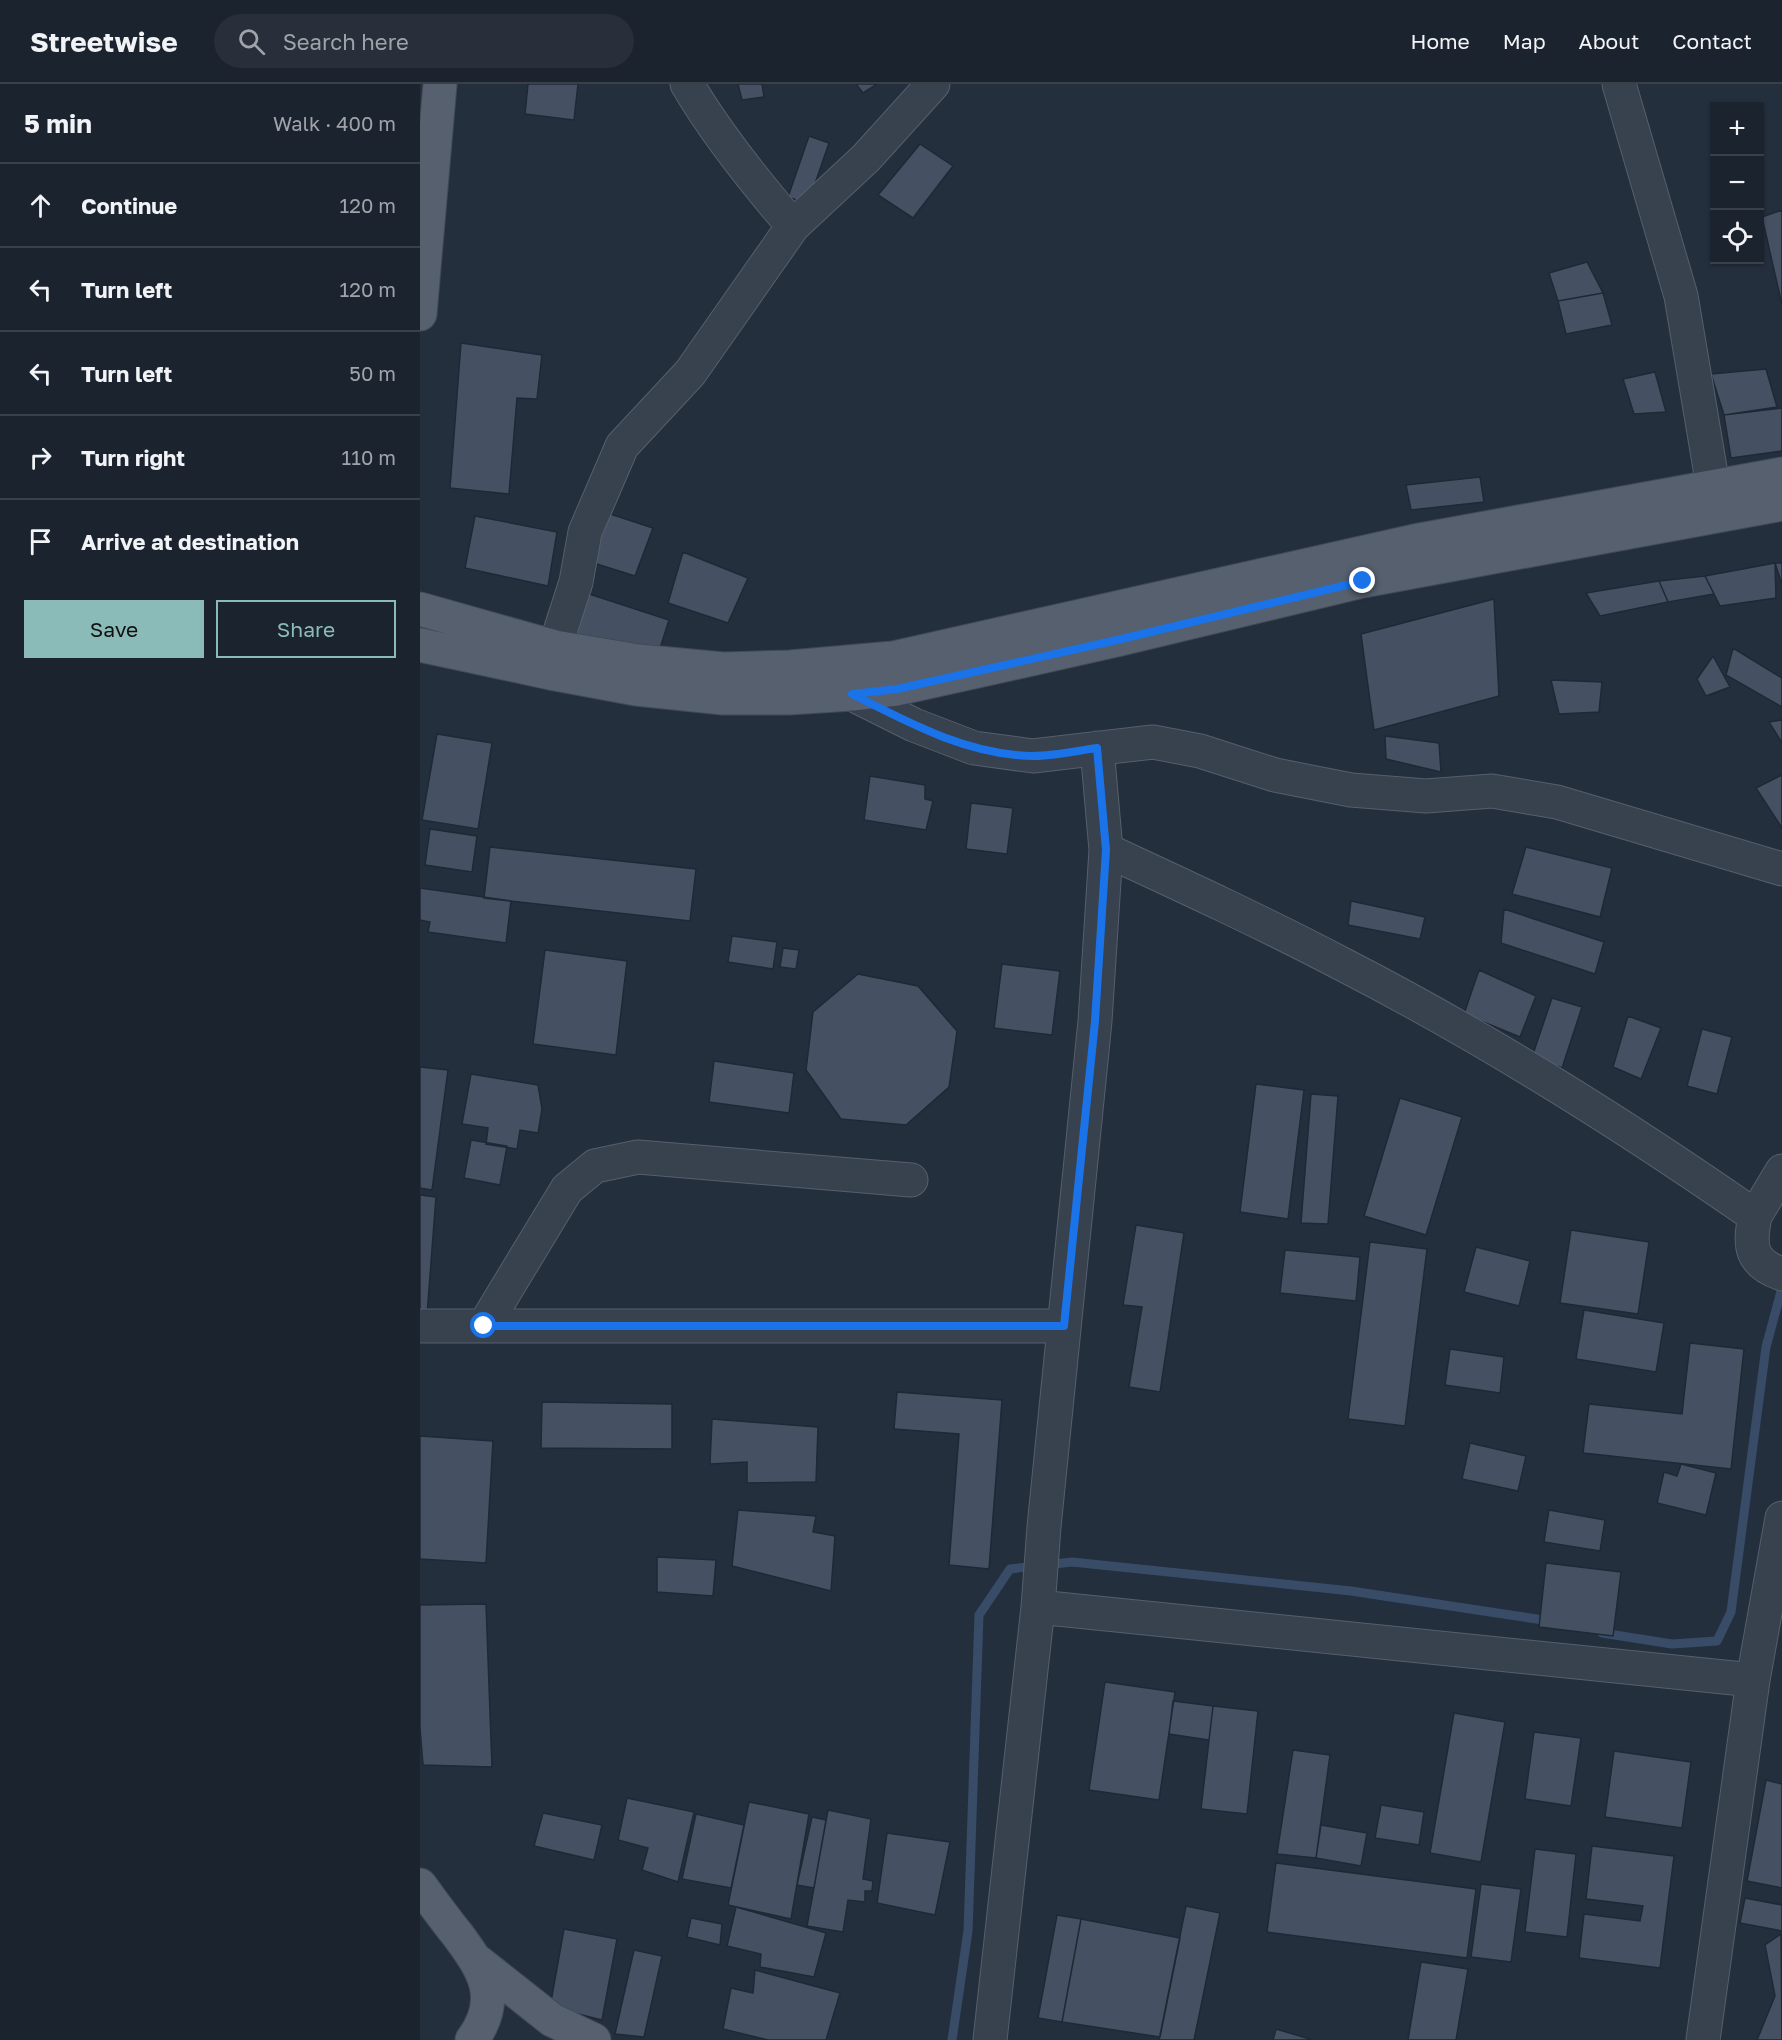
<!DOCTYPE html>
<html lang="en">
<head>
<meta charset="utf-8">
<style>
  :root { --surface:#1b232e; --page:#282f3a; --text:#f1f3f6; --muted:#a0a4aa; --line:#39404a; --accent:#8bbbb9 }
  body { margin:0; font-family:"Golos Text",sans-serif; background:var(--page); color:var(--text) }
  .controls { position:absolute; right:18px; top:18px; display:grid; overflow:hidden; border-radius:0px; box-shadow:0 2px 4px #0004 }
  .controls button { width:54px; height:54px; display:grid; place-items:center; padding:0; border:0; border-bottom:2px solid var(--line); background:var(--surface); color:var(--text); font:30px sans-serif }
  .stop { position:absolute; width:18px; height:18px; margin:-14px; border:4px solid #1a73e8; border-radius:50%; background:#fff }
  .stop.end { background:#1a73e8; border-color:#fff; box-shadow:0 2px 6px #0008 }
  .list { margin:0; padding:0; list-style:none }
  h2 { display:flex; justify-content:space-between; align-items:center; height:78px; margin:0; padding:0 24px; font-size:26px }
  h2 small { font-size:20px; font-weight:400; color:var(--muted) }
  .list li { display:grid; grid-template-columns:39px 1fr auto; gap:18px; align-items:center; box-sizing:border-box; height:84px; padding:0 24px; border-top:2px solid var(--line) }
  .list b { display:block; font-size:22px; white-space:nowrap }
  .list em { font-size:20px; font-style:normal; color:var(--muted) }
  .actions { display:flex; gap:12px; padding:18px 24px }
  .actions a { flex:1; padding:14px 0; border:2px solid var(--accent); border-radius:0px; text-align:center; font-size:21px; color:var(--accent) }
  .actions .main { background:var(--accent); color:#111 }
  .icon { flex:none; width:33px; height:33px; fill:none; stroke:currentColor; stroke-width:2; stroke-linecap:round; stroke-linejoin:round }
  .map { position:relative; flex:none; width:1362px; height:1956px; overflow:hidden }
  header { display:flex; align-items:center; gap:36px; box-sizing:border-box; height:84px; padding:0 30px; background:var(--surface); border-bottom:2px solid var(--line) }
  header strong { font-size:28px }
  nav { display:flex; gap:33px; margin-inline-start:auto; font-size:21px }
  .search { width:420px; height:54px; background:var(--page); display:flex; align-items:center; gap:15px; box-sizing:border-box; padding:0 21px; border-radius:33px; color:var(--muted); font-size:22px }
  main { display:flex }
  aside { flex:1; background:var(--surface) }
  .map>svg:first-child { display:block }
</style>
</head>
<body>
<header>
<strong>Streetwise</strong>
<div class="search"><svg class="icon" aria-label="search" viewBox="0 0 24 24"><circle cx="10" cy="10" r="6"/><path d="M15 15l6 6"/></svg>Search here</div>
<nav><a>Home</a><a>Map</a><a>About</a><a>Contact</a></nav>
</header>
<main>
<aside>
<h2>5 min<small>Walk · 400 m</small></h2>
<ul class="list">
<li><svg class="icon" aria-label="ahead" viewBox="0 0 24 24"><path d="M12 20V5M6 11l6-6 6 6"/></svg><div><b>Continue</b></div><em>120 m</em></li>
<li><svg class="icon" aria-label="left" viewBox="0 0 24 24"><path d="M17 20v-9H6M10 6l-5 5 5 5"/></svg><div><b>Turn left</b></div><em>120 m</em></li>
<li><svg class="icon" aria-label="left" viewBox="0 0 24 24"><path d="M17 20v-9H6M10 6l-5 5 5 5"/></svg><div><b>Turn left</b></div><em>50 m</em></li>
<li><svg class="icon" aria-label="right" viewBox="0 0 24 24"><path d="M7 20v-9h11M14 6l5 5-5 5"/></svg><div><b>Turn right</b></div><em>110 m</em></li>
<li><svg class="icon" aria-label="arrive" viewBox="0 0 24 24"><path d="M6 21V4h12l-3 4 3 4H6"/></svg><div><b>Arrive at destination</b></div></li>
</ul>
<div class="actions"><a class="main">Save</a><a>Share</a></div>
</aside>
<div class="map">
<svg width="1362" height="1956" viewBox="0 0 1362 1956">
  <rect width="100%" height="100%" fill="#242f3e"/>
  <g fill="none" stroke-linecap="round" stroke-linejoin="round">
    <!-- stream -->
    <path stroke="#394c67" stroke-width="9" d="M 1182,1549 L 1252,1560 L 1297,1557 L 1311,1528 L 1346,1263 L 1362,1204
      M 532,1956 L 548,1847 L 559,1531 L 590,1485 L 652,1478 L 931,1507 L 1130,1537"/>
  </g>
  <!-- building -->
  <path fill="#455162" stroke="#1f2835" stroke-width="1.5" d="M 108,0 L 158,0 L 154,36 L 105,30 Z
    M 318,0 L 342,0 L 344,13 L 322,16 Z
    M 436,0 L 457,0 L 443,9 Z
    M 389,52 L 409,59 L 388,120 L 368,113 Z
    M 500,60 L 533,82 L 493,134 L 458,111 Z
    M 1362,126 L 1362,221 L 1342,133 Z
    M 1167,178 L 1183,209 L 1138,217 L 1129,189 Z
    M 1183,209 L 1192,241 L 1146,250 L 1138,217 Z
    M 41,259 L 122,271 L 117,315 L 97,314 L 89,410 L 30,404 Z
    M 1346,285 L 1357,323 L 1304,331 L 1291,290 Z
    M 1235,288 L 1246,328 L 1214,330 L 1203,295 Z
    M 1362,324 L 1362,367 L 1311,374 L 1304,331 Z
    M 1060,393 L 1064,418 L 991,426 L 986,401 Z
    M 181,427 L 233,444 L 215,492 L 164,476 Z
    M 55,432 L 137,448 L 128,502 L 45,484 Z
    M 263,468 L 328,494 L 308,539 L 248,519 Z
    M 1355,479 L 1362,479 L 1362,500 Z
    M 1355,479 L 1356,514 L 1300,522 L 1285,492 Z
    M 1285,492 L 1294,510 L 1248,518 L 1239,497 Z
    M 1239,497 L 1248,518 L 1180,532 L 1166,509 Z
    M 160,507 L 249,536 L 237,574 L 146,555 Z
    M 1074,515 L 1079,612 L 954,646 L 941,550 Z
    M 1313,564 L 1362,594 L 1362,623 L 1306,591 Z
    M 1293,572 L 1310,603 L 1286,612 L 1277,595 Z
    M 1131,596 L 1182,598 L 1179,628 L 1139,630 Z
    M 1362,636 L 1362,659 L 1349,638 Z
    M 17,650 L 72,659 L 58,745 L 2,736 Z
    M 965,652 L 1019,659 L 1021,688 L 966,675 Z
    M 1362,691 L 1362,744 L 1336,704 Z
    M 450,692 L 505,701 L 505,715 L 513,717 L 506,746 L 444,736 Z
    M 551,719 L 593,724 L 587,770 L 546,765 Z
    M 10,745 L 57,752 L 52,788 L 5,781 Z
    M 70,763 L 276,785 L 270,837 L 64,814 Z
    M 1106,763 L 1192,784 L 1180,833 L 1092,810 Z
    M 0,804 L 91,817 L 86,859 L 8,848 L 10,838 L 0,836 Z
    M 931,817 L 1005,833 L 1000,855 L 928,841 Z
    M 1084,825 L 1184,858 L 1175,890 L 1081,859 Z
    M 312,852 L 357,858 L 353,885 L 308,878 Z
    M 363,864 L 379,866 L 376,885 L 360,883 Z
    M 125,866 L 207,877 L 196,971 L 113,960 Z
    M 582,880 L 640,887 L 632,951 L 574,944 Z
    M 1059,886 L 1116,912 L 1100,953 L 1044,930 Z
    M 438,890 L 498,902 L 537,947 L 529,1003 L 486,1041 L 421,1035 L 386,986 L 393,928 Z
    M 1132,914 L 1162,923 L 1142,984 L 1112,973 Z
    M 1208,932 L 1241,944 L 1221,995 L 1193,983 Z
    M 1282,945 L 1312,953 L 1297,1010 L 1267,1002 Z
    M 294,977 L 374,989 L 369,1029 L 289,1018 Z
    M 0,983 L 28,986 L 12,1106 L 0,1104 Z
    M 51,990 L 118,1001 L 122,1025 L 118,1049 L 100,1046 L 97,1065 L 66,1060 L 68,1044 L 42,1040 Z
    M 836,1000 L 884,1006 L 868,1135 L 820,1128 Z
    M 891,1010 L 918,1012 L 908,1140 L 881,1139 Z
    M 980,1014 L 1042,1033 L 1006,1151 L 944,1132 Z
    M 51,1056 L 87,1062 L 80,1101 L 44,1094 Z
    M 0,1111 L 16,1113 L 7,1231 L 0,1230 Z
    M 716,1141 L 764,1149 L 740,1308 L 709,1303 L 722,1223 L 703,1221 Z
    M 1151,1146 L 1229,1158 L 1218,1230 L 1140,1219 Z
    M 950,1158 L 1007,1165 L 985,1342 L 928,1335 Z
    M 1056,1163 L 1110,1177 L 1099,1222 L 1044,1208 Z
    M 865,1166 L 940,1173 L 936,1217 L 860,1209 Z
    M 1164,1226 L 1244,1239 L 1236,1288 L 1156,1275 Z
    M 1270,1259 L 1324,1265 L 1311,1385 L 1163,1369 L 1169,1320 L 1262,1330 Z
    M 1030,1265 L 1084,1273 L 1080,1309 L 1025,1301 Z
    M 477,1308 L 582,1316 L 569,1485 L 529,1481 L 539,1350 L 474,1345 Z
    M 122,1318 L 252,1320 L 252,1365 L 121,1364 Z
    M 292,1335 L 398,1343 L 396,1398 L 327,1399 L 327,1378 L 290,1380 Z
    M 0,1352 L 73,1357 L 66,1479 L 0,1475 Z
    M 1050,1359 L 1106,1372 L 1098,1407 L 1042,1395 Z
    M 1261,1380 L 1296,1389 L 1286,1431 L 1237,1419 L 1244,1388 L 1257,1392 Z
    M 318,1426 L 396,1432 L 393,1448 L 415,1452 L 411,1507 L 312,1482 Z
    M 1129,1426 L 1185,1436 L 1180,1467 L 1124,1458 Z
    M 237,1473 L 296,1476 L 293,1512 L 237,1508 Z
    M 1126,1479 L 1201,1488 L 1193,1552 L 1119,1543 Z
    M 66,1520 L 72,1683 L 3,1681 L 0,1644 L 0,1521 Z
    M 685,1598 L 755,1608 L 739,1716 L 669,1706 Z
    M 753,1617 L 793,1622 L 789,1656 L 749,1650 Z
    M 793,1622 L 838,1627 L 827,1730 L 781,1725 Z
    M 1034,1629 L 1085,1638 L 1061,1778 L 1010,1769 Z
    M 1114,1648 L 1161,1654 L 1151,1722 L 1105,1715 Z
    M 873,1666 L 910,1671 L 896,1774 L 857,1770 Z
    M 1194,1667 L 1271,1678 L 1262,1744 L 1185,1733 Z
    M 1346,1696 L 1362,1700 L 1362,1804 L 1327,1797 Z
    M 207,1714 L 274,1728 L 258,1798 L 222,1786 L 228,1764 L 198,1756 Z
    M 329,1718 L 389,1730 L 371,1835 L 308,1821 Z
    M 961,1721 L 1004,1728 L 999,1761 L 955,1754 Z
    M 408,1726 L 451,1735 L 443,1795 L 453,1797 L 452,1807 L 445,1807 L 445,1818 L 428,1816 L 423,1848 L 387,1842 Z
    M 123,1729 L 182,1741 L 174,1776 L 114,1762 Z
    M 276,1730 L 324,1741 L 311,1804 L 262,1795 Z
    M 392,1733 L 406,1736 L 394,1804 L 377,1801 Z
    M 901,1741 L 947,1749 L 941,1782 L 896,1774 Z
    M 467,1749 L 530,1758 L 515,1831 L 457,1819 Z
    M 1172,1762 L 1254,1772 L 1240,1884 L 1159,1874 L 1164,1830 L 1220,1837 L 1223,1822 L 1166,1815 Z
    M 1115,1765 L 1156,1770 L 1147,1853 L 1105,1848 Z
    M 856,1779 L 1056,1805 L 1047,1874 L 847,1848 Z
    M 1061,1800 L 1101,1805 L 1091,1878 L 1051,1873 Z
    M 1325,1814 L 1362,1821 L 1362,1847 L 1320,1839 Z
    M 766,1822 L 800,1829 L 774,1956 L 739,1956 Z
    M 316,1823 L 406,1849 L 394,1893 L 340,1883 L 341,1870 L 307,1862 Z
    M 637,1831 L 661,1835 L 642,1938 L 618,1934 Z
    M 271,1834 L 302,1840 L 300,1861 L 267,1853 Z
    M 661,1835 L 760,1854 L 740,1953 L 642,1938 Z
    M 144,1845 L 197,1855 L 182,1936 L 130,1923 Z
    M 1361,1850 L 1362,1956 L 1337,1956 L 1355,1912 L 1345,1861 Z
    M 214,1866 L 242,1872 L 224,1953 L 195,1950 Z
    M 1001,1878 L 1048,1885 L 1036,1956 L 988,1956 Z
    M 335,1886 L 420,1909 L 406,1956 L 348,1956 L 303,1945 L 311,1904 L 333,1909 Z
    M 856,1945 L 893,1956 L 853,1956 Z"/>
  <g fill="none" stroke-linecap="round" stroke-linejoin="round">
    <defs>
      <path id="minor" d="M 267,0 C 297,51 334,97 373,142
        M 1199,0 L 1261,212 L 1293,402
        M 135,563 L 156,498 L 165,448 L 202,362 L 270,289 L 373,142 L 446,74 L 513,0
        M 432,610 L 494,641 L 554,664 L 613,672 L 733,658 L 780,667 L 855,691 L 931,706 L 1006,712 L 1072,707 L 1137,718 L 1362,785
        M 686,766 C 766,803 846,840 924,881 C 1066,954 1204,1041 1335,1132 L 1362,1087
        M 1335,1132 C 1329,1162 1330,1179 1362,1190
        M 0,1242 L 644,1242
        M 64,1242 L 147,1105 L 175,1082 L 218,1073 L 491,1096
        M 618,1523 L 1333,1596
        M 570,1956 L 618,1523 L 624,1443 L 675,937 L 686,766 L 677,664
        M 1283,1956 L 1333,1596 L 1362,1434"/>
      <path id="major" d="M 0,230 L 20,0
        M 0,525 L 135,563 L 218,577 L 303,585 L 370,583 L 473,574 L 994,457 L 1362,390
        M 0,561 L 130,589 L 216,605 L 303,614 L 369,614 L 432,610 L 477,605 L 697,556 L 943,497 L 1362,420
        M 0,1801 C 12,1817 24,1834 37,1850 C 63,1885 83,1914 52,1956
        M 56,1876 L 132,1936 L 174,1956"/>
    </defs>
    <!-- minor casing -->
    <use href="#minor" stroke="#565f6c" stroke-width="35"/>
    <!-- major casing -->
    <use href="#major" stroke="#414a57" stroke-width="35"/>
    <!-- minor -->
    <use href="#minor" stroke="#38414e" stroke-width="33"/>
    <!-- major -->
    <use href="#major" stroke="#56606e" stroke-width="33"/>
  </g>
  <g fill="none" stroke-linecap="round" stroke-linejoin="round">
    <!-- route -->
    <path stroke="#1a73e8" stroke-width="8" d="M 64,1242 L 644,1242 L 675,937 L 686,766 L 677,664 C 656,667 634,672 613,672 C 548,671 489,639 432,610 L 477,605 L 697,556 L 943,497"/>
  </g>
</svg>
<div class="controls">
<button>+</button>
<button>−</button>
<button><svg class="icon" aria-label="locate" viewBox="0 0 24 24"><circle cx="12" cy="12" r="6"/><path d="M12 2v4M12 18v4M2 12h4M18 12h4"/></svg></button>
</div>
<div class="stop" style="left:64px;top:1242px"></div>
<div class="stop end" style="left:943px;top:497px"></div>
</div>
</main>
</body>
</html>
